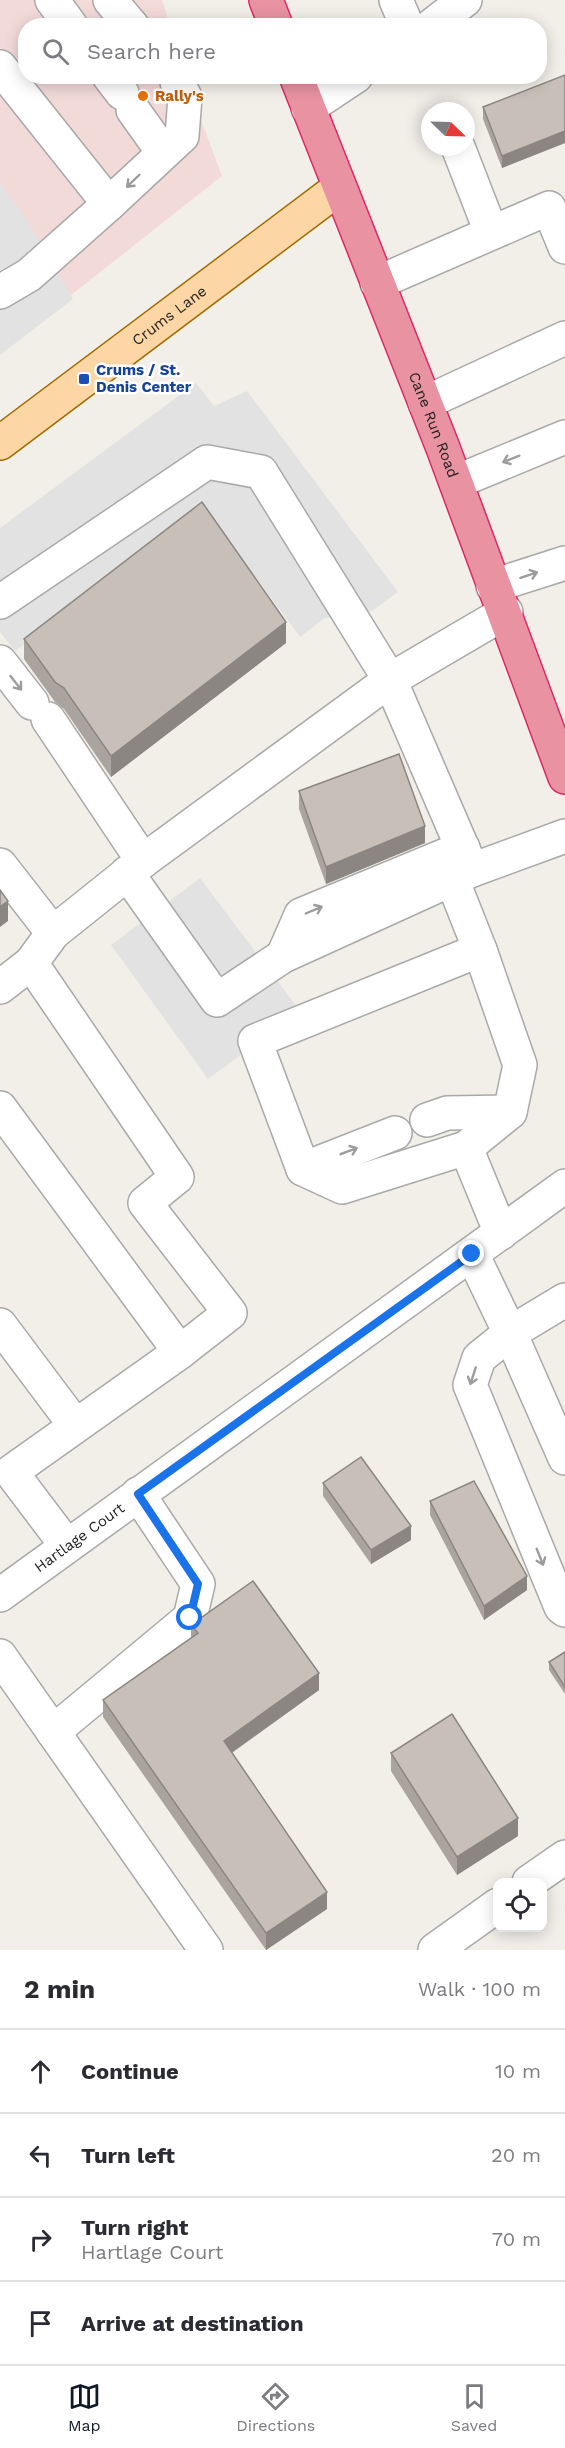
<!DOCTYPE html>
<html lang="en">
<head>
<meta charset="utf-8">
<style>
  :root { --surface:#fff; --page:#f7f7f7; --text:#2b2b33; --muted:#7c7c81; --line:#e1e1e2; --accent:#111827 }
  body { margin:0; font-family:"Work Sans",sans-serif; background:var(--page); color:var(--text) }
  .controls { position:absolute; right:18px; bottom:18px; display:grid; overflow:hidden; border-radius:12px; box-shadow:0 3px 15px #0003 }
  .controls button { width:54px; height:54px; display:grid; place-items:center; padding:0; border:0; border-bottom:2px solid var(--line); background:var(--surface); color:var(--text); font:30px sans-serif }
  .compass { position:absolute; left:421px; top:102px; width:54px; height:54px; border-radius:50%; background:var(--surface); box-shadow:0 3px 15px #0003; rotate:113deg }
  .stop { position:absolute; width:18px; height:18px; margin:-14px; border:4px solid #1a73e8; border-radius:50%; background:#fff }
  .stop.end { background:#1a73e8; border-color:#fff; box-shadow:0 2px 6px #0008 }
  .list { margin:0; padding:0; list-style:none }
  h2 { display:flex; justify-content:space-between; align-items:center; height:78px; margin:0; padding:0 24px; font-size:26px }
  h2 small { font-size:20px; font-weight:400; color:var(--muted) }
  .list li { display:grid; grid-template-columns:39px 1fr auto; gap:18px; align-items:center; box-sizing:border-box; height:84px; padding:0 24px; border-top:2px solid var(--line) }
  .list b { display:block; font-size:22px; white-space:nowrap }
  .list p { margin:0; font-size:20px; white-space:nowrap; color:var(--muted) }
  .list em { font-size:20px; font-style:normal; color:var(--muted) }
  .icon { flex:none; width:33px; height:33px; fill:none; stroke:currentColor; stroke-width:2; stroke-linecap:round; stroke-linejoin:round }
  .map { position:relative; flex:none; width:565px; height:1950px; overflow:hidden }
  .search { position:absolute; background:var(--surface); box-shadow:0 3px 15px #0003; left:18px; right:18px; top:18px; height:66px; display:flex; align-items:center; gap:15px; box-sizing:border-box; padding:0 21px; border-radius:24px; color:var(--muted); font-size:22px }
  .sheet { height:414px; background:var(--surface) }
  nav { display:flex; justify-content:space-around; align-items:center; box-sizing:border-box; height:84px; border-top:2px solid var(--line); background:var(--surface); font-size:16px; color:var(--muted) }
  nav a { display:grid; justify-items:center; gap:3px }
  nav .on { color:var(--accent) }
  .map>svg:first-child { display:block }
</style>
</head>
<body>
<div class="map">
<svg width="565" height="1950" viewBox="0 0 565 1950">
  <rect width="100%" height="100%" fill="#f2efe9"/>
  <!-- commercial -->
  <path fill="#f2dad9" d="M 0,0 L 162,0 L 170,25 L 26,26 L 26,76 L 185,77 L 222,176 L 0,351 Z"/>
  <!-- parking -->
  <path fill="#e2e2e2" d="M 0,183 L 24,216 L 73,299 L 0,355 Z
    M 196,383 L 214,406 L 247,391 L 398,592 L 372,611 L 325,618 L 300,637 L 221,530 L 185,525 L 15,651 L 0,632 L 0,528 Z
    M 200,878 L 300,1011 L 208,1079 L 111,945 Z"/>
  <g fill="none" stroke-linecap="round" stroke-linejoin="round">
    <defs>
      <g id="minor">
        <path d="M 52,0 L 71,26"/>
        <path d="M 110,0 L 132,26"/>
        <path d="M 396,0 L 407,26"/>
        <path d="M 431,26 L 465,0"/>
        <path d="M 0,67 L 109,204 L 29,275 L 0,292"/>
        <path d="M 109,76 L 122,93"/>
        <path d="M 308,108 L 356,76"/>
        <path d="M 133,110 L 163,152"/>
        <path d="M 458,147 L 491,232"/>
        <path d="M 109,204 L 182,136 L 185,97 L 177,82"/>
        <path d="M 377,283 L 549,208 L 565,247"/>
        <path d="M 425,403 L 565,338"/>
        <path d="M 456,482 L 565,437"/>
        <path d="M 493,586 L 565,563"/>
        <path d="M 0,602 L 207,462 L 261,472 L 390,680 L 472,870"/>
        <path d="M 0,662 L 32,703"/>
        <path d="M 48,719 L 143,861"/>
        <path d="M 0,865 L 53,933"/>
        <path d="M 127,873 L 217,1000 L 283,956 L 472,870 L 565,836"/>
        <path d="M 452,879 L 480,950 L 520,1065 L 510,1112 L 466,1148 L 501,1233"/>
        <path d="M 283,956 L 301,915 L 463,848"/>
        <path d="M 0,987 L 31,963"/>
        <path d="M 0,1108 L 180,1352"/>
        <path d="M 427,1120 L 447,1113 L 510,1112"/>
        <path d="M 466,1148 L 342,1187 L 303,1169 L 255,1041 L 480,950"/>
        <path d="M 303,1169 L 395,1133"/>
        <path d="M 472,1254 L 510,1333 L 479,1358 L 470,1385 L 561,1607 L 565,1610"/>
        <path d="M 565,1300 L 510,1333 L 565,1458"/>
        <path d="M 0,1325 L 75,1425"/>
        <path d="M 67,1546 L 11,1472 L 180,1352 L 230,1313 L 145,1203 L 177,1177 L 31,963 L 53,933 L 143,861 L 390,680 L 506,612"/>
        <path id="s1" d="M 0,1595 L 565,1186"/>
        <path d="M 0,1656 L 206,1950"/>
        <path d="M 53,1732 L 190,1618 L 198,1584 L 138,1494"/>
        <path d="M 529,1882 L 565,1857"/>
        <path d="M 435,1950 L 498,1905"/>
      </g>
      <g id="major">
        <path id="s2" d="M 0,443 L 339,188"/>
      </g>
      <g id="highway">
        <path d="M 266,0 L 276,26"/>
        <path id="s3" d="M 296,76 L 443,448 L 565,777"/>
      </g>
    </defs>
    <!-- minor casing -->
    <use href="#minor" stroke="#a9a9a9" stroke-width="36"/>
    <!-- major casing -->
    <use href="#major" stroke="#a06b00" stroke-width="36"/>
    <!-- highway casing -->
    <use href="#highway" stroke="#dc2a67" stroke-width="36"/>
    <!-- minor -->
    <use href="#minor" stroke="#fff" stroke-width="33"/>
    <!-- major -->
    <use href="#major" stroke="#fcd6a4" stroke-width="33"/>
    <!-- highway -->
    <use href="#highway" stroke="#e892a2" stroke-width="33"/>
  </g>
  <!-- wall -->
  <path fill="#aba49e" d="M 565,75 L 565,143 L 502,168 L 483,119 L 483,107 Z
    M 24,639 L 286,643 L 111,777 L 64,709 L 55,702 L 24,659 Z
    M 299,791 L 425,843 L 326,884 L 299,809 Z
    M 323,1483 L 411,1540 L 371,1564 L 323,1496 Z
    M 430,1501 L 527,1590 L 484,1620 L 430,1515 Z
    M 191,1625 L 319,1690 L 232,1753 L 327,1909 L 266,1950 L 103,1717 L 103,1700 L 191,1638 Z
    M 565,1652 L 565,1694 L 549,1670 L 549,1662 Z
    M 391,1753 L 518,1836 L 457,1875 L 391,1771 Z"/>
  <!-- shaded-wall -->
  <path fill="#8b8681" d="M 565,131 L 565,143 L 502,168 L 502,156 Z
    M 286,622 L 286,643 L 111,777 L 111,756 Z
    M 425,826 L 425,843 L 326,884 L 326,867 Z
    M 8,901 L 8,921 L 0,927 L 0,907 Z
    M 411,1526 L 411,1540 L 371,1564 L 371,1550 Z
    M 527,1576 L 527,1590 L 484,1620 L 484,1606 Z
    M 319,1673 L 319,1690 L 224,1758 L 224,1741 Z
    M 518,1818 L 518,1836 L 457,1875 L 457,1857 Z
    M 327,1892 L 327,1909 L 266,1950 L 266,1933 Z"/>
  <!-- building -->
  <path fill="#c7bfb8" stroke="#8b8681" stroke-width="1.5" d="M 565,75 L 565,131 L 502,156 L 483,107 Z
    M 202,502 L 286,622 L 111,756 L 64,688 L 55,682 L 24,639 Z
    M 399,754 L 425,826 L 326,867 L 299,791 Z
    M 0,890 L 8,901 L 0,907 Z
    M 361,1457 L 411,1526 L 371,1550 L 323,1483 Z
    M 474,1481 L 527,1576 L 484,1606 L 430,1501 Z
    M 253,1581 L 319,1673 L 224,1741 L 327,1892 L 266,1933 L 103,1700 L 198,1633 L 191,1625 Z
    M 565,1652 L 565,1687 L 549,1662 Z
    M 452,1714 L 518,1818 L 457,1857 L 391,1753 Z"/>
  <!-- one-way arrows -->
  <defs><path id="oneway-shaft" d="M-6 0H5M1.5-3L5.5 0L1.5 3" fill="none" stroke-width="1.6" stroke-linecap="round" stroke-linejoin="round" transform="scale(1.5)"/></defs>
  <g stroke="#9c9c9c">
    <use href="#oneway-shaft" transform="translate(133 181) rotate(136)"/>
    <use href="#oneway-shaft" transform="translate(511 459) rotate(158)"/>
    <use href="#oneway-shaft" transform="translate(529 575) rotate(-18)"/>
    <use href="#oneway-shaft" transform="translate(16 683) rotate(52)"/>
    <use href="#oneway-shaft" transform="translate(314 910) rotate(-23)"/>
    <use href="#oneway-shaft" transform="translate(349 1151) rotate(-21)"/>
    <use href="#oneway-shaft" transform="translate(473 1376) rotate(108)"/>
    <use href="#oneway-shaft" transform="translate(540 1557) rotate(68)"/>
  </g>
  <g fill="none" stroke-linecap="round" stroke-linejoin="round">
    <!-- route -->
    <path stroke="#1a73e8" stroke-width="8" d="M 190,1618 L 198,1584 L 138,1494 L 472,1254"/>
  </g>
  <!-- markers -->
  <circle fill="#e8710a" stroke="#fff" stroke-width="2" cx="143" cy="96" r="6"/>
  <rect fill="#1a4fb4" stroke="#fff" stroke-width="2" x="78" y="373" width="12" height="12" rx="3"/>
  <g text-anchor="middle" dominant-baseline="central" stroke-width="5" stroke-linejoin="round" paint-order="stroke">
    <!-- food labels -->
    <g font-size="15" font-weight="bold" fill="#c56008" stroke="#fff" text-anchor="start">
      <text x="155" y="96">Rally's</text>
    </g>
    <!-- street labels -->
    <g font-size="15" fill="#222" stroke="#fff">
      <text stroke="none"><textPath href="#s2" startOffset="212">Crums Lane</textPath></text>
      <text stroke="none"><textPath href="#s3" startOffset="375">Cane Run Road</textPath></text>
      <text stroke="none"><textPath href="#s1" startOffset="98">Hartlage Court</textPath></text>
    </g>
    <!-- transit labels -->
    <g font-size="15" font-weight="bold" fill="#164399" stroke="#fff" text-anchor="start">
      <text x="96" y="370">Crums / St.<tspan x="96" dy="17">Denis Center</tspan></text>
    </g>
  </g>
</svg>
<div class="controls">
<button><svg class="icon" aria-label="locate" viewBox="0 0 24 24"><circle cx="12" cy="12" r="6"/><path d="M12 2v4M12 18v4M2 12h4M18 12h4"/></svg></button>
</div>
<svg class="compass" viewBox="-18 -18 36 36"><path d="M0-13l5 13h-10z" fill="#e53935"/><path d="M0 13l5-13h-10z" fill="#7c7c81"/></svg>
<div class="stop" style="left:190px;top:1618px"></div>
<div class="stop end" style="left:472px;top:1254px"></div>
<div class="search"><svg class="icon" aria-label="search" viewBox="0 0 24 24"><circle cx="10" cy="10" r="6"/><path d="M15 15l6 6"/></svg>Search here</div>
</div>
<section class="sheet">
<h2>2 min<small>Walk · 100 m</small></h2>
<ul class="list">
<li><svg class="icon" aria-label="ahead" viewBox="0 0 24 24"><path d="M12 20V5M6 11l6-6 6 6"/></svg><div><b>Continue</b></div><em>10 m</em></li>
<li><svg class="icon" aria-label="left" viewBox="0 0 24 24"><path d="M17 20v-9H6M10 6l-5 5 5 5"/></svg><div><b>Turn left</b></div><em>20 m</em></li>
<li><svg class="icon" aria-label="right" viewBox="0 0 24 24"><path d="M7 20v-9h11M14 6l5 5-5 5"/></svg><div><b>Turn right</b><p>Hartlage Court</p></div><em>70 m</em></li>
<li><svg class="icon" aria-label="arrive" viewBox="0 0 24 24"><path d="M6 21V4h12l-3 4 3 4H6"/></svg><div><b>Arrive at destination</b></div></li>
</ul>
</section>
<nav>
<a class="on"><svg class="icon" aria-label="map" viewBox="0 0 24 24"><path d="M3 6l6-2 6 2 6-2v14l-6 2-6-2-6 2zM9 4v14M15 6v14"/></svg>Map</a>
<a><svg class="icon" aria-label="directions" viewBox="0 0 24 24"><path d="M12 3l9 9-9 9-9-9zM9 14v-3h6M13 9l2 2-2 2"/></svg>Directions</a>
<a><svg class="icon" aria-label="saved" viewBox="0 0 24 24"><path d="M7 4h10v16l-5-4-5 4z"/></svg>Saved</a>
</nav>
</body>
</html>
